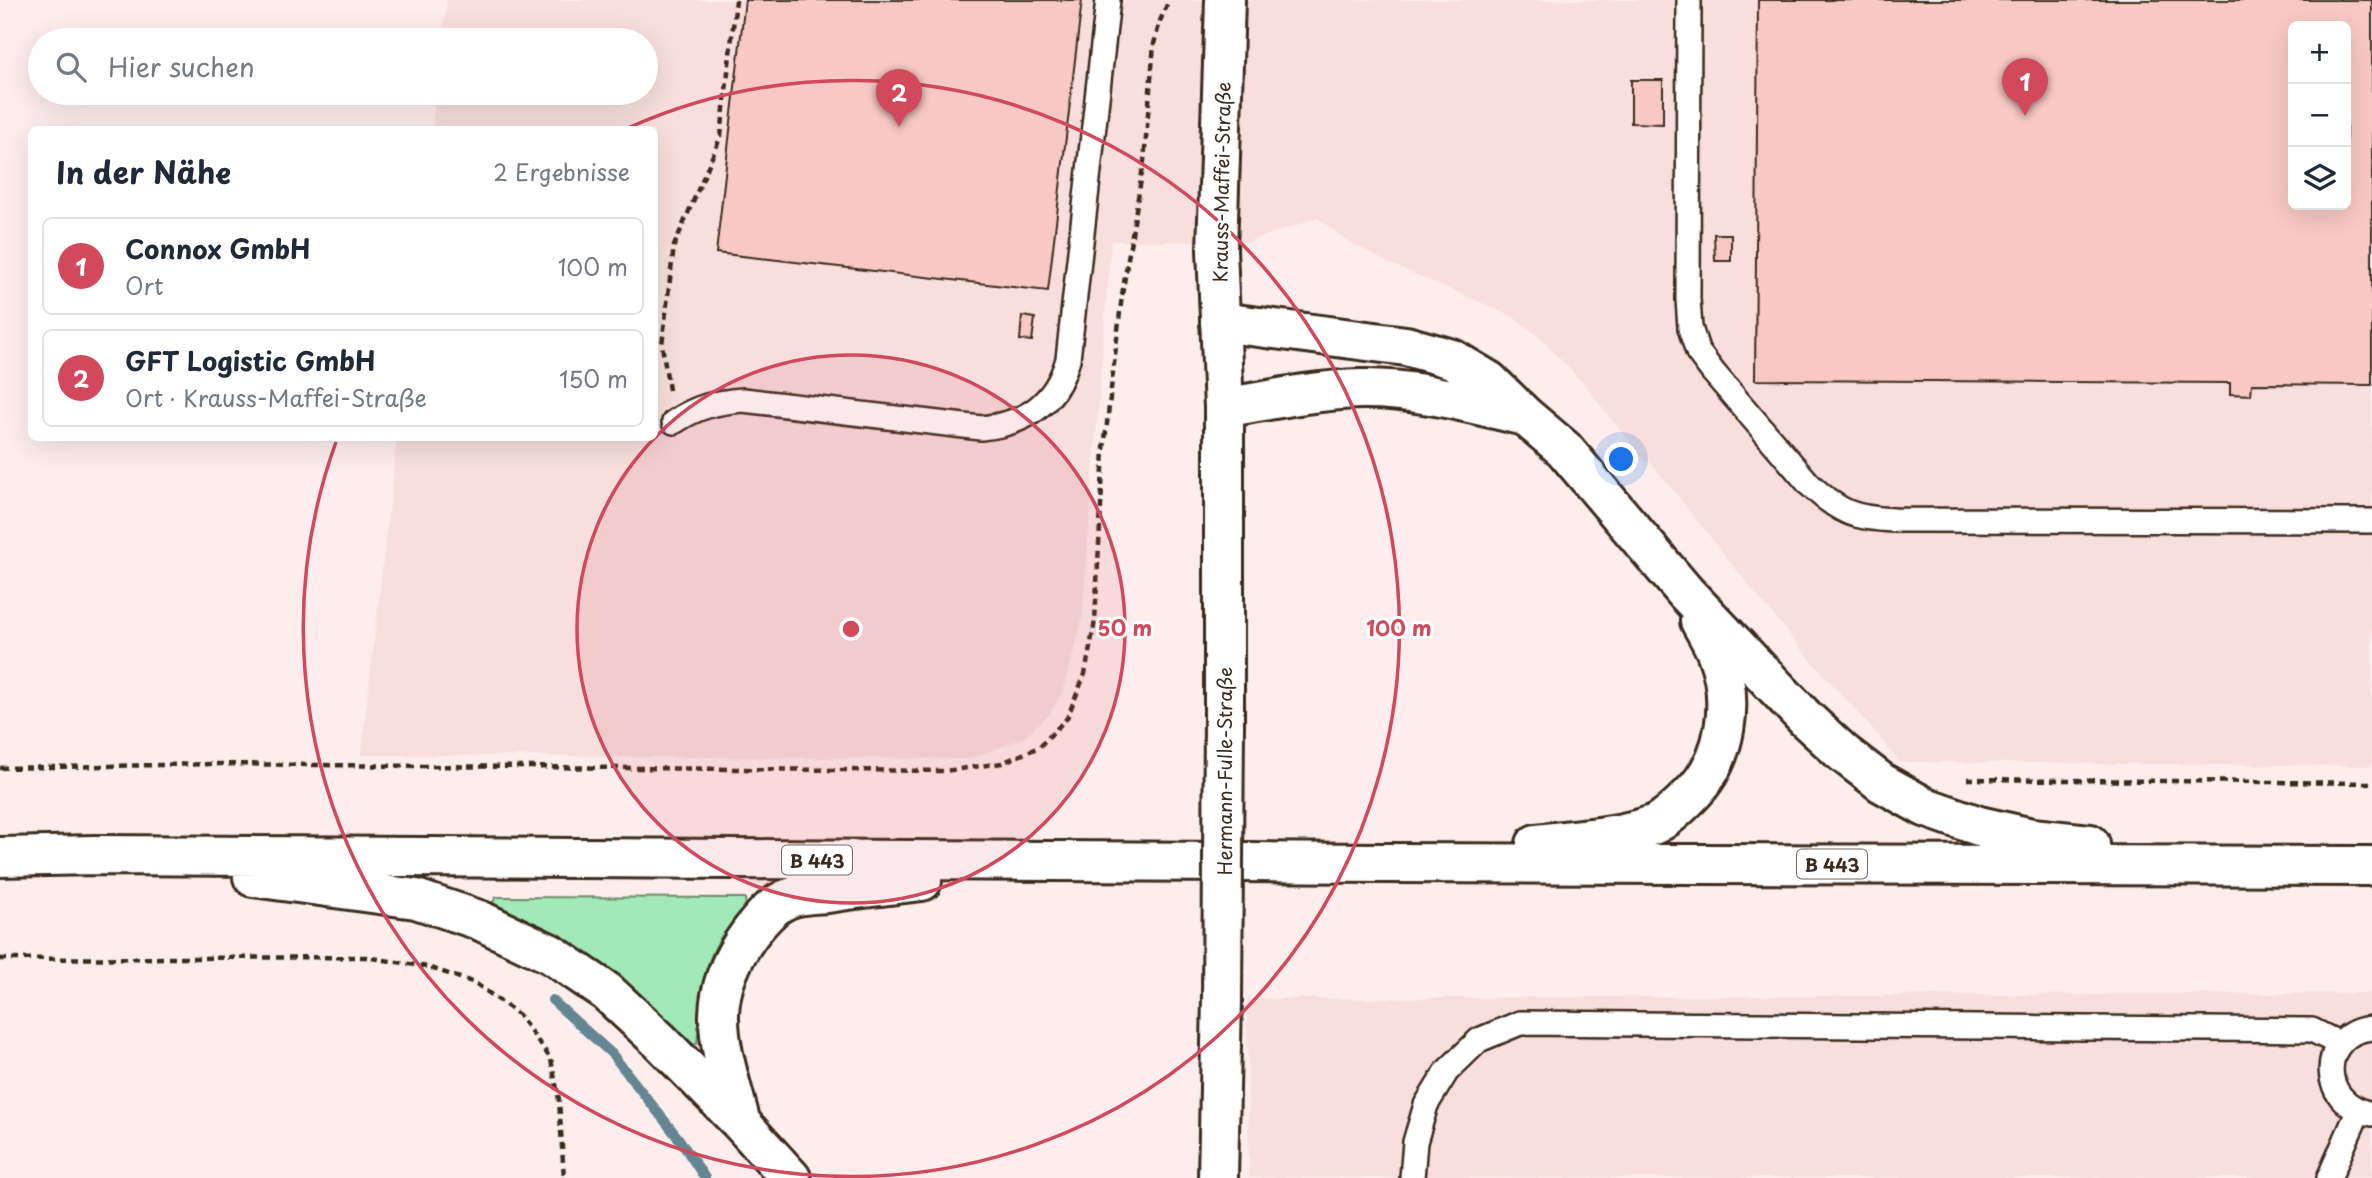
<!DOCTYPE html>
<html lang="de">
<head>
<meta charset="utf-8">
<style>
  :root { --surface:#fff; --page:#f2f2f3; --text:#1f2937; --muted:#747a83; --line:#e0e1e3; --accent:#d1495b }
  body { margin:0; font-family:"Playpen Sans",sans-serif; background:var(--page); color:var(--text) }
  .controls { position:absolute; right:21px; top:21px; display:grid; overflow:hidden; border-radius:10px; box-shadow:0 7px 28px #0002 }
  .controls button { width:63px; height:63px; display:grid; place-items:center; padding:0; border:0; border-bottom:2px solid var(--line); background:var(--surface); color:var(--text); font:35px sans-serif }
  .you { position:absolute; left:1622px; top:460px; width:24px; height:24px; margin:-18px; border:5px solid #fff; border-radius:50%; background:#1a73e8; box-shadow:0 0 0 10px #1a73e833 }
  .badge { display:grid; place-items:center; width:46px; height:46px; border-radius:50%; background:var(--accent); color:#fff; font-size:23px; font-weight:700 }
  .pin { position:absolute; translate:-50% -58px; filter:drop-shadow(0 2px 4px #0008) }
  .pin::after { content:''; position:absolute; top:37px; width:24px; height:21px; background:inherit; clip-path:polygon(0 0,100% 0,50% 100%) }
  .list { margin:0; padding:0; list-style:none }
  h2 { display:flex; justify-content:space-between; align-items:center; height:91px; margin:0; padding:0 28px; font-size:30px }
  h2 small { font-size:23px; font-weight:400; color:var(--muted) }
  .list li { display:grid; grid-template-columns:46px 1fr auto; gap:21px; align-items:center; box-sizing:border-box; height:98px; margin:0 14px 14px; padding:0 14px; border:2px solid var(--line); border-radius:10px }
  .list b { display:block; font-size:26px; white-space:nowrap }
  .list p { margin:0; font-size:23px; white-space:nowrap; color:var(--muted) }
  .list em { font-size:23px; font-style:normal; color:var(--muted) }
  .icon { flex:none; width:38px; height:38px; fill:none; stroke:currentColor; stroke-width:2; stroke-linecap:round; stroke-linejoin:round }
  .map { position:relative; flex:none; width:2372px; height:1178px; overflow:hidden }
  .search { position:absolute; background:var(--surface); box-shadow:0 7px 28px #0002; left:28px; top:28px; width:630px; height:77px; display:flex; align-items:center; gap:18px; box-sizing:border-box; padding:0 24px; border-radius:38px; color:var(--muted); font-size:26px }
  .panel { position:absolute; background:var(--surface); box-shadow:0 7px 28px #0002; left:28px; top:126px; width:630px; height:315px; border-radius:10px }
  .map>svg:first-child { display:block }
</style>
</head>
<body>
<div class="map">
<svg width="2372" height="1178" viewBox="0 0 2372 1178">
  <rect width="100%" height="100%" fill="#fdeeed"/>
  <filter id="ink" filterUnits="userSpaceOnUse"><feTurbulence type="fractalNoise" baseFrequency=".0143" numOctaves="2"/><feDisplacementMap in="SourceGraphic" scale="14" xChannelSelector="R" yChannelSelector="G"/><feConvolveMatrix kernelMatrix="1 2 1 2 8 2 1 2 1" color-interpolation-filters="sRGB"/></filter>
  <g filter="url(#ink)">
    <!-- built -->
    <path fill="#f8dfdd" fill-rule="evenodd" d="M 447,0 L 2372,0 L 2372,766 L 1899,762 L 1875,732 L 1802,650 L 1733,566 L 1649,460 L 1648,466 L 1583,383 L 1539,337 L 1512,316 L 1386,262 L 1346,240 L 1318,218 L 1247,242 L 1111,241 L 1082,621 L 1063,690 L 1049,715 L 1022,739 L 968,759 L 361,755 L 397,438 L 654,438 L 654,130 L 432,129 L 436,93 L 646,93 L 646,40 L 442,40 ZM 2293,26 L 2346,26 L 2346,205 L 2293,205 Z
      M 2372,993 L 2372,1178 L 1249,1178 L 1247,999 Z"/>
    <!-- green -->
    <path fill="#a1e9b6" stroke="#6e8a6a" stroke-width="2" d="M 496,897 L 745,898 L 746,908 C 738,918 728,927 721,937 C 700,969 701,1008 697,1044 L 691,1045 L 615,977 L 538,925 L 496,908 L 493,902 Z"/>
    <g fill="none" stroke-linecap="round" stroke-linejoin="round">
      <!-- stream -->
      <path stroke="#648692" stroke-width="10" d="M 552,1000 L 612,1054 L 679,1139 L 705,1178"/>
    </g>
    <!-- building -->
    <path fill="#f8c8c4" stroke="#3b2a1e" stroke-width="2" fill-rule="evenodd" d="M 745,0 L 1082,0 L 1048,291 L 716,253 Z
      M 1758,0 L 2372,0 L 2372,385 L 2252,384 L 2251,395 L 2230,394 L 2230,383 L 1755,380 ZM 2293,26 L 2346,26 L 2346,205 L 2293,205 Z
      M 1631,80 L 1663,80 L 1663,124 L 1631,123 Z
      M 1714,234 L 1731,234 L 1731,261 L 1715,261 Z
      M 1022,316 L 1035,318 L 1032,341 L 1020,340 Z"/>
    <g fill="none" stroke-linecap="round" stroke-linejoin="round">
      <defs>
        <path id="service" d="M 1689,0 L 1688,299 L 1690,328 L 1698,352 L 1713,372 L 1810,485 C 1840,513 1854,518 1894,520 L 2372,521
          M 674,422 C 696,407 716,402 743,400 L 981,428 C 1026,424 1056,403 1068,359 L 1108,0
          M 2372,1028 C 2319,1032 2316,1104 2372,1114
          M 1412,1178 L 1415,1142 L 1426,1105 L 1447,1071 L 1479,1040 L 1520,1023 L 2312,1030 L 2340,1044
          M 2329,1178 L 2358,1112"/>
        <path id="minor" d="M 1224,724 L 1224,408 L 1217,250 L 1225,0
          M 1218,1178 L 1222,999"/>
        <path id="primary" d="M 1220,322 L 1406,346 L 1452,359 L 1489,381 L 1525,416 L 1564,449 L 1686,593 L 1807,720 L 1843,753 L 1882,783 L 1925,807 L 1979,826 L 2032,838 L 2090,844
          M 1224,408 C 1269,400 1315,390 1361,389 C 1416,388 1472,404 1525,416
          M 1536,844 C 1574,839 1616,838 1653,825 C 1667,819 1680,806 1691,795 C 1727,759 1735,701 1717,654 C 1713,643 1706,632 1700,621
          M 0,857 L 95,855 L 1384,863 L 2372,866
          M 253,877 L 416,899 L 479,920 L 551,954 L 607,992 L 660,1041 L 740,1122 L 791,1178
          M 740,1120 C 721,1046 700,1001 750,933 C 760,920 774,903 790,898 C 801,894 815,894 827,893 C 859,888 890,885 922,881"/>
      </defs>
      <!-- service casing -->
      <use href="#service" stroke="#3b2a1e" stroke-width="28"/>
      <!-- minor casing -->
      <use href="#minor" stroke="#3b2a1e" stroke-width="44"/>
      <!-- primary casing -->
      <use href="#primary" stroke="#3b2a1e" stroke-width="44"/>
      <!-- path -->
      <path stroke="#3b2a1e" stroke-width="4.5" stroke-dasharray="7 5" stroke-linecap="butt" d="M 669,390 L 662,345 L 674,246 L 721,136 L 736,0
        M 0,768 L 213,764 L 945,771 L 1002,763 L 1039,747 L 1067,718 L 1085,674 L 1095,621 L 1104,449 L 1122,295 L 1144,161 L 1154,44 L 1160,21 L 1169,0
        M 1967,779 L 2372,783
        M 0,959 L 366,957 L 428,967 L 475,983 L 518,1014 L 551,1059 L 559,1100 L 564,1178"/>
      <!-- service -->
      <use href="#service" stroke="#fff" stroke-width="23"/>
      <!-- minor -->
      <use href="#minor" stroke="#fff" stroke-width="38"/>
      <!-- primary -->
      <use href="#primary" stroke="#fff" stroke-width="38"/>
      <defs>
        <path id="minor-bridge" d="M 1222,999 L 1224,724"/>
      </defs>
      <!-- minor-bridge casing -->
      <use href="#minor-bridge" stroke="#3b2a1e" stroke-width="44" stroke-linecap="butt"/>
      <!-- minor-bridge -->
      <use href="#minor-bridge" stroke="#fff" stroke-width="38"/>
    </g>
  </g>
  <!-- distance rings -->
  <circle cx="851" cy="629" r="274" fill="#d1495b" fill-opacity=".12"/>
  <g fill="none" stroke="#d1495b" stroke-width="3.5">
    <circle cx="851" cy="629" r="274"/>
    <path d="M628 128A548 548 0 1 1 336 442"/>
  </g>
  <g text-anchor="middle" dominant-baseline="central" stroke-width="6" stroke-linejoin="round" paint-order="stroke">
    <!-- shield labels -->
    <g fill="#fff" stroke="#766a62" stroke-width="2">
      <rect x="782" y="845.5" width="70" height="29" rx="5"/>
      <rect x="1797" y="849.5" width="70" height="29" rx="5"/>
    </g>
    <g font-size="18" font-weight="bold" fill="#3b2a1e">
      <text x="817" y="860">B 443</text>
      <text x="1832" y="864">B 443</text>
    </g>
    <!-- street labels -->
    <g font-size="19" fill="#3b2a1e" stroke="#fff">
      <text transform="translate(1221 182) rotate(-89)">Krauss-Maffei-Straße</text>
      <text transform="translate(1224 771) rotate(-90)">Hermann-Fulle-Straße</text>
    </g>
  </g>
  <circle cx="851" cy="629" r="10" fill="#d1495b" stroke="#fff" stroke-width="3.5"/>
  <g font-size="21" text-anchor="middle" font-weight="bold" fill="#d1495b" stroke="#fff" stroke-width="6" stroke-linejoin="round" paint-order="stroke">
    <text x="1125" y="636">50 m</text>
    <text x="1399" y="636">100 m</text>
  </g>
</svg>
<div class="controls">
<button>+</button>
<button>−</button>
<button><svg class="icon" aria-label="layers" viewBox="0 0 24 24"><path d="M12 4l9 5-9 5-9-5zM3 14l9 5 9-5"/></svg></button>
</div>
<div class="you"></div>
<div class="pin badge" style="left:2025px;top:116px">1</div>
<div class="pin badge" style="left:899px;top:127px">2</div>
<div class="search"><svg class="icon" aria-label="search" viewBox="0 0 24 24"><circle cx="10" cy="10" r="6"/><path d="M15 15l6 6"/></svg>Hier suchen</div>
<section class="panel">
<h2>In der Nähe<small>2 Ergebnisse</small></h2>
<ul class="list">
<li><span class="badge">1</span><div><b>Connox GmbH</b><p>Ort</p></div><em>100 m</em></li>
<li><span class="badge">2</span><div><b>GFT Logistic GmbH</b><p>Ort · Krauss-Maffei-Straße</p></div><em>150 m</em></li>
</ul>
</section>
</div>
</body>
</html>
